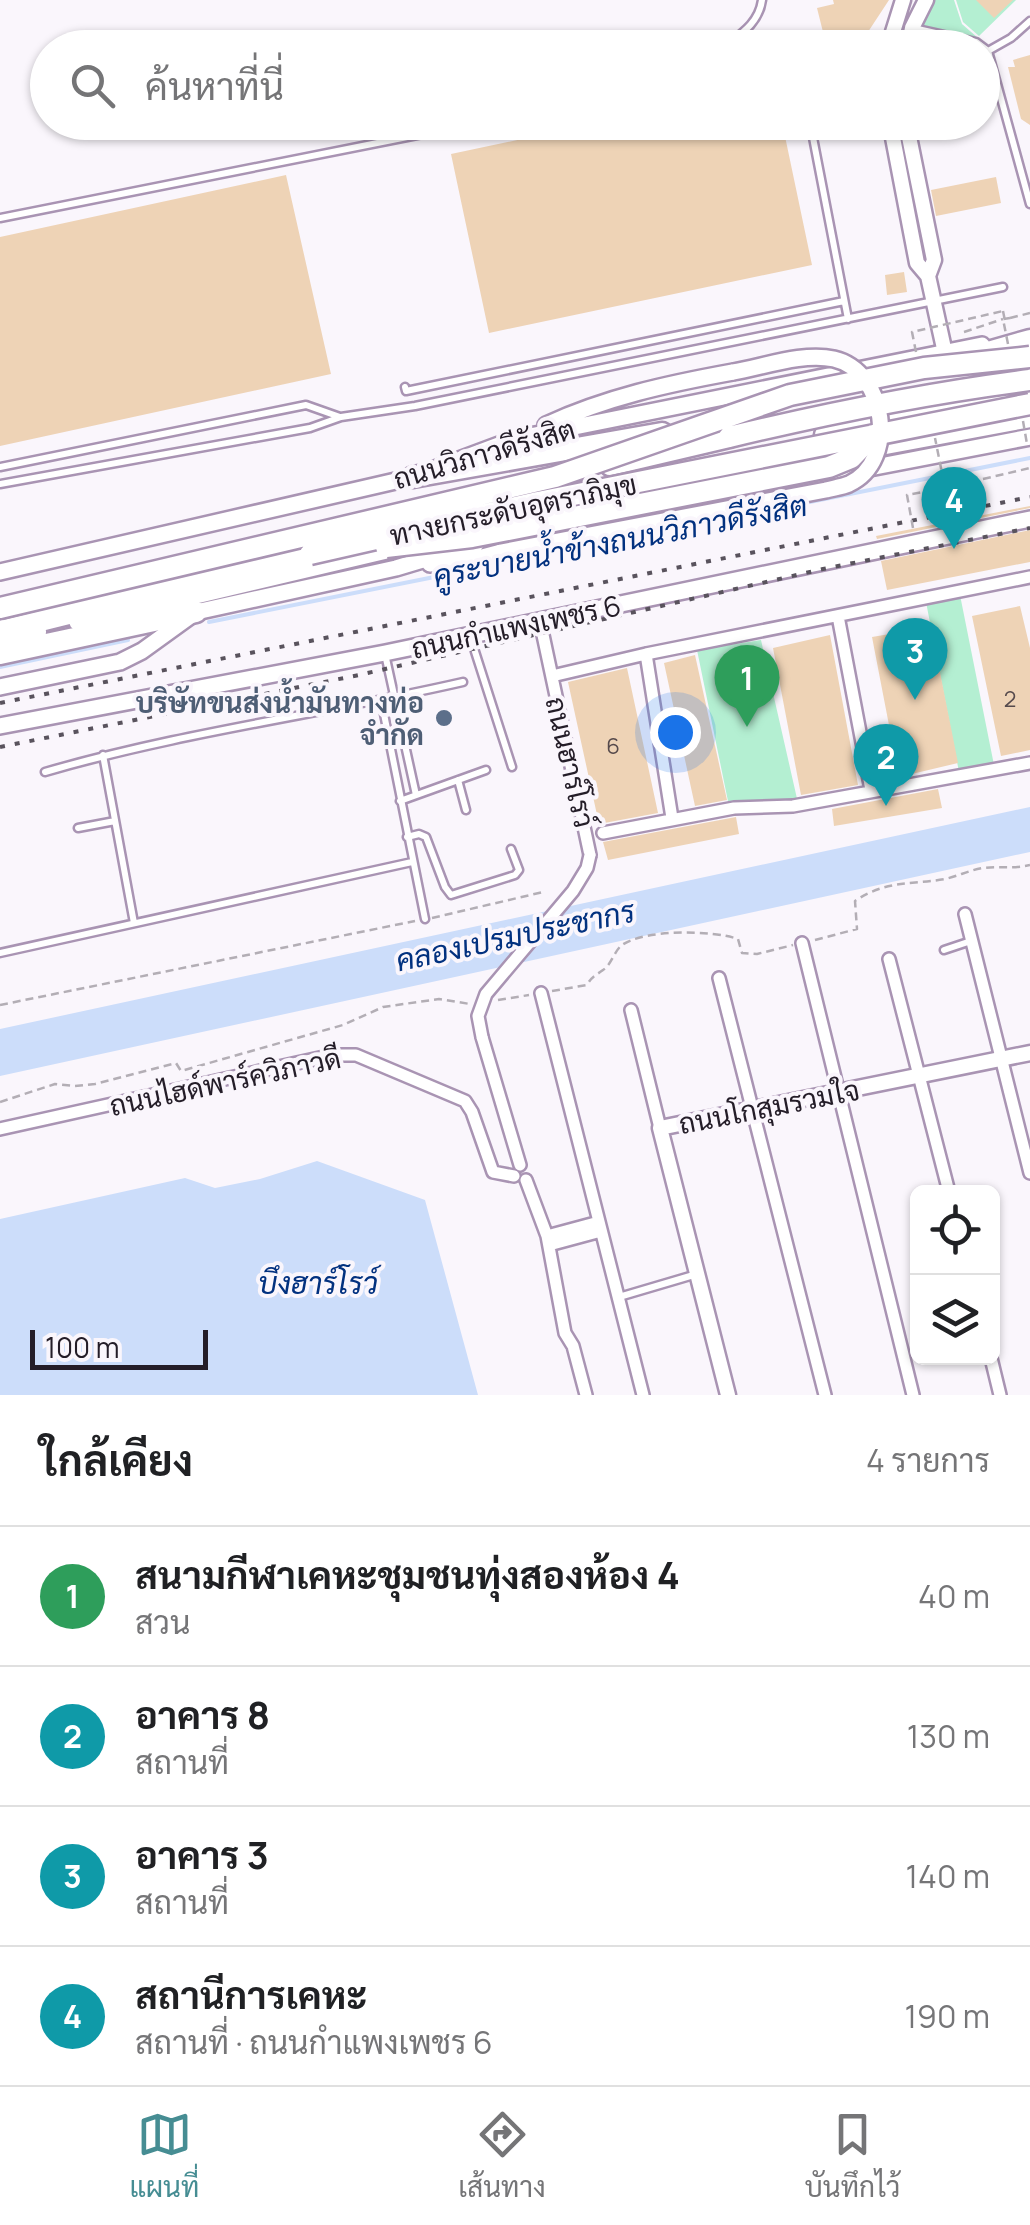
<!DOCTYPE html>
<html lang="th">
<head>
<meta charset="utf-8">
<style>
  :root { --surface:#fff; --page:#f2f2f2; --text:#202124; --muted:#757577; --line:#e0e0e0; --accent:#468d93 }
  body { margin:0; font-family:Manrope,Sarabun,sans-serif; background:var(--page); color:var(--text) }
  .controls { position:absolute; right:30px; bottom:30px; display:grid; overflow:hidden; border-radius:15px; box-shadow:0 2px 8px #0004 }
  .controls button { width:90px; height:90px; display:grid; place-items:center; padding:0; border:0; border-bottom:2px solid var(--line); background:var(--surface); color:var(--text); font:50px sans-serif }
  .scale { position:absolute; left:30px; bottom:25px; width:178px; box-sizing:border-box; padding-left:10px; border:5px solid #241d28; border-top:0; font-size:28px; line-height:35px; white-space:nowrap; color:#241d28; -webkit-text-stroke:8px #faf6fc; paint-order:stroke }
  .you { position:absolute; left:675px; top:732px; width:35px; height:35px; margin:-25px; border:8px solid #fff; border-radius:50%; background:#1a73e8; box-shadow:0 0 0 15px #1a73e833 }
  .badge { display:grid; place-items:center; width:65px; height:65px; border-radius:50%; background:var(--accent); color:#fff; font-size:32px; font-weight:700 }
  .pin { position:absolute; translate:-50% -82px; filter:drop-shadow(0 2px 5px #0008) }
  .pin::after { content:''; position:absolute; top:52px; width:35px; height:30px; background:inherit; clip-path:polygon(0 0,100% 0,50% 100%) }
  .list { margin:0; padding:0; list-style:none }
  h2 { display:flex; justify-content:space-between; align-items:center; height:130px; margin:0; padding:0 40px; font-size:42px }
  h2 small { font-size:32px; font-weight:400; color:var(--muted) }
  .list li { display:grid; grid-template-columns:65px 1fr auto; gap:30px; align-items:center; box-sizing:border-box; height:140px; padding:0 40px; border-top:2px solid var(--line) }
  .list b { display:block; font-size:38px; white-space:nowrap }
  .list p { margin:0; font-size:32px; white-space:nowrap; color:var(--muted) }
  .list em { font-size:32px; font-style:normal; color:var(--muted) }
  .icon { flex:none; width:55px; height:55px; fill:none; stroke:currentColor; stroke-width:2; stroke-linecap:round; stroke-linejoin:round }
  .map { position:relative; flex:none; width:1030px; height:1395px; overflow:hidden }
  .search { position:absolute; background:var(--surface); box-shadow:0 2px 8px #0004; left:30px; right:30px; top:30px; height:110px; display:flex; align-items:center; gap:25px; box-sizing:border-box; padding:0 35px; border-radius:55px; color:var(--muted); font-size:38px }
  .sheet { height:690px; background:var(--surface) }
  nav { display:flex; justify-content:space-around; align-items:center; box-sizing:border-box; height:140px; border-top:2px solid var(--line); background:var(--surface); font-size:28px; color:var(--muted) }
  nav a { display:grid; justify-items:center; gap:5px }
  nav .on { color:var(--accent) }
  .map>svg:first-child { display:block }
</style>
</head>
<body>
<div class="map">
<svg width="1030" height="1395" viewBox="0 0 1030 1395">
  <rect width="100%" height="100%" fill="#faf6fc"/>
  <!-- green -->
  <path fill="#b4efd2" d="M 931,0 L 954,0 L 962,24 L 978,38 L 968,47 L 938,30 L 918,35 L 921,21 Z
    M 956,0 L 1016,0 L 979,36 L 963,22 Z
    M 960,595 L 994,765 L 959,772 L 926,602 Z
    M 761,640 L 798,803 L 729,806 L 697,650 Z"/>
  <!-- water -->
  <path fill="#ccddfa" d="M 1030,807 L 1030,852 L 0,1076 L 0,1029 Z
    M 317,1161 L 425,1200 L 478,1395 L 0,1395 L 0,1219 L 185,1178 L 215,1188 L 260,1179 Z"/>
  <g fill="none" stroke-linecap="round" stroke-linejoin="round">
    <!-- stream -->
    <path stroke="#ccddfa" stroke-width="4" d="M 209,622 L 1030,458
      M 0,667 L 128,640"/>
  </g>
  <!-- building -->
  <path fill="#eed3b6" d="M 833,0 L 889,0 L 866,35 L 826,44 L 817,8 L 834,4 Z
    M 976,0 L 1013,0 L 994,18 Z
    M 1030,55 L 1030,125 L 1021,119 L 1008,67 L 1015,67 L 1013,60 Z
    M 603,122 L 782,122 L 812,265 L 489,333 L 451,154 Z
    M 939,122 L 960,122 L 962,132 L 942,136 Z
    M 286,175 L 331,374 L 0,446 L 0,237 Z
    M 996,177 L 1001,203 L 936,216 L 931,190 Z
    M 904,272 L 907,292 L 887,295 L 885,275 Z
    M 1030,506 L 1030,508 L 877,539 L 876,536 Z
    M 1030,530 L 1030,562 L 887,590 L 881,561 Z
    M 1020,606 L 1030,648 L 1030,750 L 1001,756 L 972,616 Z
    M 931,627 L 958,763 L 899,777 L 872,637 Z
    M 830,635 L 858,785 L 801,795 L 773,648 Z
    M 695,655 L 727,800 L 695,806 L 664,663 Z
    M 627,668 L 658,813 L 599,824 L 568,682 Z
    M 938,789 L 942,808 L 834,826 L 832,809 Z
    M 736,817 L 739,834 L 608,860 L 603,842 Z"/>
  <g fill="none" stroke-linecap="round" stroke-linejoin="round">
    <defs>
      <path id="service" d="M 913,28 L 976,42 L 988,51 L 1030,204
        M 723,48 C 741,34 759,23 762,0
        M 839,48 L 890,38
        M 988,51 L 1011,38 L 1030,21
        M 810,122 L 848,319
        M 0,218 L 483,122
        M 405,387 L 406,391 L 844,301
        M 0,467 L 306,405 L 340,417
        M 0,484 L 310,428 L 341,417 L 415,406 L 1003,287
        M 470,636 L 512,767
        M 385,654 L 416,795
        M 381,699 L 425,919
        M 103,755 L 134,923
        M 45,772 C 182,732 324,714 463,682
        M 458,780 L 466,810
        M 400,801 L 486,770
        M 78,828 L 115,821
        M 407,837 L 419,834 L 426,837 L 445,887 L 451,895 L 515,875 L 519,870 L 511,849
        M 944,950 L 971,941
        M 0,953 L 412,862
        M 619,1297 L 697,1274"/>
      <path id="minor" d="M 838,616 L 871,790
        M 540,621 L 590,855
        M 646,654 L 672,818
        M 552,676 L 646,654 L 1030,577
        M 603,833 L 734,808 L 793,806 L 1030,763
        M 965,914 L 1030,1173
        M 802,943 L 913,1395
        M 889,959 L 949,1192
        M 719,978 L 825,1395
        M 541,993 L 643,1395
        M 631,1010 L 660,1128
        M 482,1037 L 520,1165
        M 0,1129 L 333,1055 L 356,1055 L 465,1101 L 472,1112 L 493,1172 L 514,1176
        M 526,1180 L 547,1236 L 565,1333 L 573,1346 L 586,1395
        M 547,1236 L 599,1222
        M 549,1245 L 601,1231
        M 991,1358 L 1000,1395"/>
      <path id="tertiary" d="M 888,48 L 903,0
        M 908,48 L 912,28 L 926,0
        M 890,122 L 917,263 L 928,276 L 945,353
        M 906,122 L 934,260 L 928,276
        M 728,1395 L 660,1128 L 1030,1053"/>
      <path id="secondary" d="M 546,425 C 607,397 667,384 733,372
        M 823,477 L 1030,437
        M 430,564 L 471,560 L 501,552
        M 0,572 L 413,477 L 515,439 L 982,345
        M 0,687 L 120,662 L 142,651 L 196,612 L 396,568 L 476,544
        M 0,726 L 385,653 L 1030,519"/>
      <path id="trunk" d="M 825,435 L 1030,392
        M 521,493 L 586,484
        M 625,497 L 805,459 L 1030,417
        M 79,621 L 401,545
        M 0,642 L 36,632
        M 0,654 L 196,612"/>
      <path id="motorway" d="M 967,358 L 1030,340
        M 610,465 L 729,437
        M 413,477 L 662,433
        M 0,631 L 310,554"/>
    </defs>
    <!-- service casing -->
    <use href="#service" stroke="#a994b3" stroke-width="11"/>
    <!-- minor casing -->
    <use href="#minor" stroke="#a994b3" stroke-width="16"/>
    <!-- tertiary casing -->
    <use href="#tertiary" stroke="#a994b3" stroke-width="19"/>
    <!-- secondary casing -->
    <use href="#secondary" stroke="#a994b3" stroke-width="20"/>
    <!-- trunk casing -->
    <use href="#trunk" stroke="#a994b3" stroke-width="25"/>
    <!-- motorway casing -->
    <use href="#motorway" stroke="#a994b3" stroke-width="25"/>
    <!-- path -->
    <path stroke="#b3aeb5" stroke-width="2.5" stroke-dasharray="8 5" stroke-linecap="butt" d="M 1003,311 L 1005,321
      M 1010,318 L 1030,313
      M 964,332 L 1003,319
      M 945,488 L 1030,468
      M 432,918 L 543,892
      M 815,940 L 857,929 L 855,901 C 886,880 910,885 945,879 C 958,876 970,870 983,868 C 999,866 1014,869 1030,865
      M 552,991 L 587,985 C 592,976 595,976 603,970 C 612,964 614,951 622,945 C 645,929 712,930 738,939 L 742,953 L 757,954 L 793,945
      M 498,1000 L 529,995
      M 0,1005 L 415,921
      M 0,1102 L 55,1084 L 75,1086 L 95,1084 L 176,1063 L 181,1071 L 343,1025 L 383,1007 L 439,999 L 470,1004"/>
    <!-- service -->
    <use href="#service" stroke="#fff" stroke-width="6"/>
    <!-- minor -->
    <use href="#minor" stroke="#fff" stroke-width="11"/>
    <!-- tertiary -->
    <use href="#tertiary" stroke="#fff" stroke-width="14"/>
    <!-- secondary -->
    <use href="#secondary" stroke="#fff" stroke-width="15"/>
    <!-- trunk -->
    <use href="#trunk" stroke="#fff" stroke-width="20"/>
    <!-- motorway -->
    <use href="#motorway" stroke="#fff" stroke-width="20"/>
    <!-- rail -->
    <path stroke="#59535d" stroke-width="4" stroke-dasharray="5 10" stroke-linecap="butt" d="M 0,703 L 1030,497
      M 0,747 L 359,675 L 823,569 L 1030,528"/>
    <defs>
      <path id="minor-bridge" d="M 482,1037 L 478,1016 L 486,994 L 573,891 L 587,868 L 590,855"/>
      <path id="secondary-bridge" d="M 501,552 L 826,490 C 833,488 842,487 849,484 C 899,461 886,371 834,359 C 803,352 763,367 733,372"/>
      <path id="motorway-bridge" d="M 729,437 C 829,413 928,393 1030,380
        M 386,547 L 472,537 L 829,467 L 851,458 L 873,435
        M 310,554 L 538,502 L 1030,404
        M 0,608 L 555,477 L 790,395 L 924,368 L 1030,357"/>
    </defs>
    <!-- minor-bridge casing -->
    <use href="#minor-bridge" stroke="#a994b3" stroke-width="16" stroke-linecap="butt"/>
    <!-- secondary-bridge casing -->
    <use href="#secondary-bridge" stroke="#a994b3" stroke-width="20" stroke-linecap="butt"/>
    <!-- motorway-bridge casing -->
    <use href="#motorway-bridge" stroke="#a994b3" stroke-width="25" stroke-linecap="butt"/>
    <!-- path-bridge -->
    <path stroke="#b3aeb5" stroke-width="2.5" stroke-dasharray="8 5" stroke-linecap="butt" d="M 1008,344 L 1003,319 L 1010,318
      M 916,352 L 912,332 L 1003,311
      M 1023,421 L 1027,444
      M 913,528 L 907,495 L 945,488 L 935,438"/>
    <!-- minor-bridge -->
    <use href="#minor-bridge" stroke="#fff" stroke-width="11"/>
    <!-- secondary-bridge -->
    <use href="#secondary-bridge" stroke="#fff" stroke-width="15"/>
    <!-- motorway-bridge -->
    <use href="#motorway-bridge" stroke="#fff" stroke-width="20"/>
  </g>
  <!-- markers -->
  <circle fill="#5c6f8a" stroke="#faf6fc" stroke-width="4" cx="444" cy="718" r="10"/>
  <g text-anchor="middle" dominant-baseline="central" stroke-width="8" stroke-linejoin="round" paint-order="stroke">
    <!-- number labels -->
    <g font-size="22" fill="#564a4c">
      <text x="1010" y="699">2</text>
      <text x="613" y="746">6</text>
    </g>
    <!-- street labels -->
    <g font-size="28" fill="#241d28" stroke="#faf6fc">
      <text transform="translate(484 453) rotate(-16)">ถนนวิภาวดีรังสิต</text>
      <text transform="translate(513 509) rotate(-12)">ทางยกระดับอุตราภิมุข</text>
      <text transform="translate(516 626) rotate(-12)">ถนนกำแพงเพชร 6</text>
      <text transform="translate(571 762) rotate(77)">ถนนฮาร์โรว์</text>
      <text transform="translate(225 1081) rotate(-12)">ถนนไฮด์พาร์ควิภาวดี</text>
      <text transform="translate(769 1106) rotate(-11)">ถนนโกสุมรวมใจ</text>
    </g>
    <!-- service labels -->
    <g font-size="28" font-weight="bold" fill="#4e5e75" stroke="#faf6fc" text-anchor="end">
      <text x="424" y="702">บริษัทขนส่งน้ำมันทางท่อ<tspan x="424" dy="32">จำกัด</tspan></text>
    </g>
    <!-- water labels -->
    <g font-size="30" font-style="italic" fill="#02317f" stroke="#faf6fc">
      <text transform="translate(620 540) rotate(-11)">คูระบายน้ำข้างถนนวิภาวดีรังสิต</text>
      <text transform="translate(515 935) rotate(-12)">คลองเปรมประชากร</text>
      <text x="318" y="1282">บึงฮาร์โรว์</text>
    </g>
  </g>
</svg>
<div class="controls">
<button><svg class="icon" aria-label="locate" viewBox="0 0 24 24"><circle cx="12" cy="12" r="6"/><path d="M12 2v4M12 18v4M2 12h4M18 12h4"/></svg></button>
<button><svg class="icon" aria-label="layers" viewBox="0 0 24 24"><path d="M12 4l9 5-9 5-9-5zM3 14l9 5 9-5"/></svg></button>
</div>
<div class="scale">100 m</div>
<div class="you"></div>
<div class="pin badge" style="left:747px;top:727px;background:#2e9e5b">1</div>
<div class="pin badge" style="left:886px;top:806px;background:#0f9aa8">2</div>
<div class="pin badge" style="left:915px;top:700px;background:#0f9aa8">3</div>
<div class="pin badge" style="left:954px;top:549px;background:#0f9aa8">4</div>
<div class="search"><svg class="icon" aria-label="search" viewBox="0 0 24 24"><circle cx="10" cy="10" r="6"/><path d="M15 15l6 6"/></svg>ค้นหาที่นี่</div>
</div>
<section class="sheet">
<h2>ใกล้เคียง<small>4 รายการ</small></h2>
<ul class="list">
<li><span class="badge" style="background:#2e9e5b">1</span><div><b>สนามกีฬาเคหะชุมชนทุ่งสองห้อง 4</b><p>สวน</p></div><em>40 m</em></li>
<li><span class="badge" style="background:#0f9aa8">2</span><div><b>อาคาร 8</b><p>สถานที่</p></div><em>130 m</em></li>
<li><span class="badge" style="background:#0f9aa8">3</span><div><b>อาคาร 3</b><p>สถานที่</p></div><em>140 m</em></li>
<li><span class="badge" style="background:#0f9aa8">4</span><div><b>สถานีการเคหะ</b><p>สถานที่ · ถนนกำแพงเพชร 6</p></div><em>190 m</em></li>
</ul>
</section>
<nav>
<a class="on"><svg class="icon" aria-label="map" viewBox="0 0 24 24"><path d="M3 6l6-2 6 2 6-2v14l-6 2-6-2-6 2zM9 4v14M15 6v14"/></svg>แผนที่</a>
<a><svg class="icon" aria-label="directions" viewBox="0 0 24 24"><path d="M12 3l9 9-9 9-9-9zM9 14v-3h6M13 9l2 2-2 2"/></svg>เส้นทาง</a>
<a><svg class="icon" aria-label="saved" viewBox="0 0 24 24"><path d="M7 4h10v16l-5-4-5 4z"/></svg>บันทึกไว้</a>
</nav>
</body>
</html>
